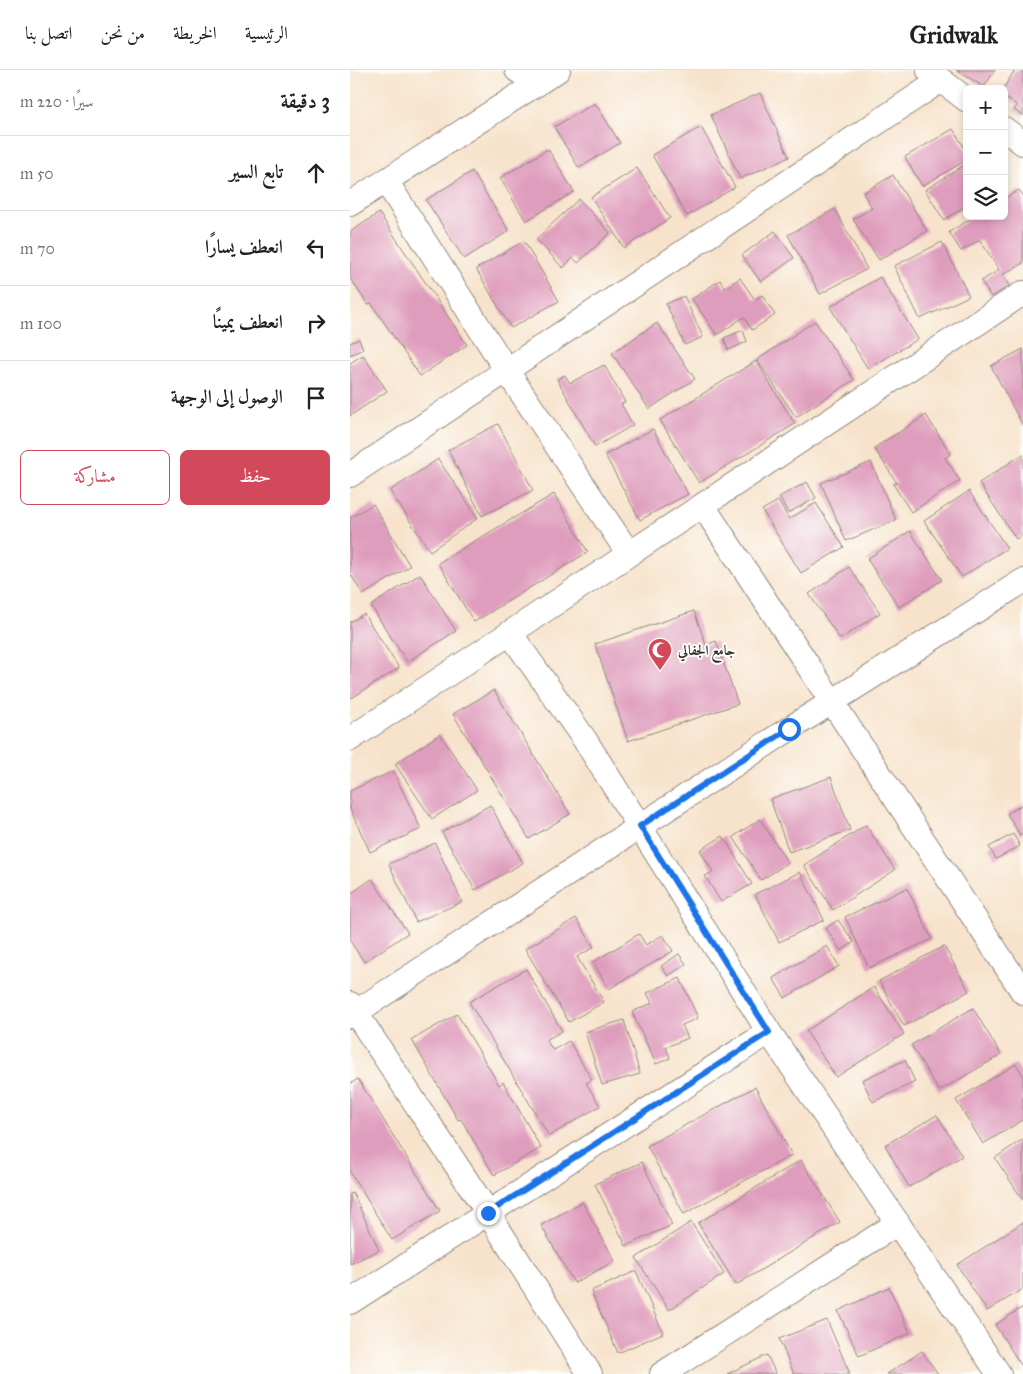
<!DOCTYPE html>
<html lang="ar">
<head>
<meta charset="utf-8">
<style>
  :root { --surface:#fff; --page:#f6f6f6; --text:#202124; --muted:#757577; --line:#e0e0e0; --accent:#d1495b }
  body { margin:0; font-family:"IM FELL Great Primer",Amiri,serif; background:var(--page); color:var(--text); direction:rtl }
  .controls { position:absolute; right:15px; top:15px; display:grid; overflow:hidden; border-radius:8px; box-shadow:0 2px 8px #0003 }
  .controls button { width:45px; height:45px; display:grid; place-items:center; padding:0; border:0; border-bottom:1px solid var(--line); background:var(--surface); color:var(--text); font:25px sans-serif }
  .stop { position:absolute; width:15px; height:15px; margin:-11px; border:4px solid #1a73e8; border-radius:50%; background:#fff }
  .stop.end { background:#1a73e8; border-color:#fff; box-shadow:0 1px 5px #0008 }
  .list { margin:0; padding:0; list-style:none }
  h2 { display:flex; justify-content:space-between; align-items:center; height:65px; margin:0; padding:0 20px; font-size:21px }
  h2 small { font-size:16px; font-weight:400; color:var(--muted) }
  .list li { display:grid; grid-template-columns:32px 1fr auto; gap:15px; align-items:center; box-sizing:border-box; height:75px; padding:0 20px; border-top:1px solid var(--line) }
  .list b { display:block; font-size:19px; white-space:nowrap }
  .list em { font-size:16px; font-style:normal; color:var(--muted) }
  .actions { display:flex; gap:10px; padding:15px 20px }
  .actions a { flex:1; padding:11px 0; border:1px solid var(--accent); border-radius:8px; text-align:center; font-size:18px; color:var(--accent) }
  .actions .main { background:var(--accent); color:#fff }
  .icon { flex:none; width:28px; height:28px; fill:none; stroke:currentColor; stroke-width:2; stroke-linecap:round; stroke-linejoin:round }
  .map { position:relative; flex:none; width:673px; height:1304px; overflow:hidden; direction:ltr }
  header { display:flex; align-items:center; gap:30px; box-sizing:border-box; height:70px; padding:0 25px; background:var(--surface); border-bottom:1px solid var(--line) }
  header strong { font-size:24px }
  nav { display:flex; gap:28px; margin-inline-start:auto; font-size:18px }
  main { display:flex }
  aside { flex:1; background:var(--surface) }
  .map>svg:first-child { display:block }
</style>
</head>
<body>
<header>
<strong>Gridwalk</strong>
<nav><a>الرئيسية</a><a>الخريطة</a><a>من نحن</a><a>اتصل بنا</a></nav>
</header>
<main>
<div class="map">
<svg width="673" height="1304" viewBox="0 0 673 1304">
  <rect width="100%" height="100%" fill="#fdfcf7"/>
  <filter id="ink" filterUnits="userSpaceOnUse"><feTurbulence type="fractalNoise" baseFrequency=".02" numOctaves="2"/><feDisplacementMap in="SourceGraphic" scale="10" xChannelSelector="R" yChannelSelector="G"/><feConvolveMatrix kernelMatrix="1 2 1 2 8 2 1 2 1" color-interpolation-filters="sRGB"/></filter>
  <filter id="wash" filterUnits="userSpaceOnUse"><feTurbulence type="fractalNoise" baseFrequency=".0096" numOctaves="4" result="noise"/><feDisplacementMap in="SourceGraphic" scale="20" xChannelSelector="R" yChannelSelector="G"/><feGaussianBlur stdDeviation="1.12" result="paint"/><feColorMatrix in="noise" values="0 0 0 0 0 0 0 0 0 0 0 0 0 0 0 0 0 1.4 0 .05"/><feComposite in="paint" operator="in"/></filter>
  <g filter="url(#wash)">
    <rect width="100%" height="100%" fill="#f7e3cc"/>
    <g id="blocks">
      <!-- building -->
      <path fill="#df9dbd" d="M 606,0 L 645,0 L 634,17 Z
        M 665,0 L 673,0 L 673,46 L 664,40 L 667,35 L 654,27 L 653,19 Z
        M 410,23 L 439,87 L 390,109 L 361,45 Z
        M 245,33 L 270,73 L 229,98 L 204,57 Z
        M 351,57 L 385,117 L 337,146 L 302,85 Z
        M 603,59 L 617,82 L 617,90 L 572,116 L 555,87 Z
        M 198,79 L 224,122 L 176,151 L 150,108 Z
        M 617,93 L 617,135 L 594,150 L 575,120 Z
        M 287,98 L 320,148 L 274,178 L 241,127 Z
        M 122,101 L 159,161 L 114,189 L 76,130 Z
        M 543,105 L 577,161 L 529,190 L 503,149 L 522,138 L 513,123 Z
        M 669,120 L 673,125 L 673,193 L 652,205 L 659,216 L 641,227 L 631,211 L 649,200 L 630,170 L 611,181 L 599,162 L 625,146 L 654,146 L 654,129 Z
        M 229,129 L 260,163 L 228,193 L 223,188 L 213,198 L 186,169 Z
        M 485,139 L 517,199 L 470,224 L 438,165 Z
        M 29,143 L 117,275 L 70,306 L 21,233 L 18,235 L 0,208 L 0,162 Z
        M 425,161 L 444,188 L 411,212 L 392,185 Z
        M 174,171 L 209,231 L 161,258 L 126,199 Z
        M 592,172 L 619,226 L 570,249 L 544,196 Z
        M 530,207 L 568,269 L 518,299 L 480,237 Z
        M 390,208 L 405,230 L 412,225 L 425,245 L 402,260 L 394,247 L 367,265 L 342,229 L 370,210 L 375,218 Z
        M 334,226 L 353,267 L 335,275 L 316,234 Z
        M 465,251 L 504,310 L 446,347 L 407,290 Z
        M 307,253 L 345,309 L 299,339 L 262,283 Z
        M 393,260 L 397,272 L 378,280 L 374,268 Z
        M 9,269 L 13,279 L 0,285 L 0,273 Z
        M 673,279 L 673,356 L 641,296 Z
        M 13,285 L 37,321 L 0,346 L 0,293 Z
        M 406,291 L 445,354 L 349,413 L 310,350 Z
        M 254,295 L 275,332 L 271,334 L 283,355 L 245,377 L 207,309 L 215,305 L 220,313 Z
        M 576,345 L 601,384 L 595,388 L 610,411 L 561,442 L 543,414 L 547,413 L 524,378 Z
        M 148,354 L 183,420 L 132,446 L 98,380 Z
        M 303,359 L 338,424 L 290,450 L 255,385 Z
        M 673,384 L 673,464 L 666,469 L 629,413 Z
        M 88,389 L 128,448 L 80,481 L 40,421 Z
        M 521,392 L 546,450 L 496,471 L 471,413 Z
        M 457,412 L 466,428 L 438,443 L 429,427 Z
        M 619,421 L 657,478 L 612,507 L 574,451 Z
        M 204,424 L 238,482 L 124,552 L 88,493 Z
        M 428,431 L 439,449 L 466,433 L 494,477 L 451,503 L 412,440 Z
        M 23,434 L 60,496 L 13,525 L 0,503 L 0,448 Z
        M 560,461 L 592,510 L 549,537 L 517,489 Z
        M 499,497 L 530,543 L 490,569 L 459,524 Z
        M 70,504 L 106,561 L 57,592 L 21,536 Z
        M 344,541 L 356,575 L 366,571 L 388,634 L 278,671 L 245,574 Z
        M 14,544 L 49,598 L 2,628 L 0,624 L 0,552 Z
        M 144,620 L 220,744 L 179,769 L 103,644 Z
        M 90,664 L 127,720 L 82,749 L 45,694 Z
        M 43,701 L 71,759 L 20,782 L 0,739 L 0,721 Z
        M 481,707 L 500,760 L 439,782 L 420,729 Z
        M 673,734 L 673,763 L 670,765 L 657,744 Z
        M 140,735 L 173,793 L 125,820 L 92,762 Z
        M 410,749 L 438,793 L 411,810 L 383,767 Z
        M 516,755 L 545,800 L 483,840 L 454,795 Z
        M 663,764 L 670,776 L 646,789 L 639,777 Z
        M 373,766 L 402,814 L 371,832 L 355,806 L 363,802 L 350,780 Z
        M 85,773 L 112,832 L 66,852 L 39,794 Z
        M 450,802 L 474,850 L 429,872 L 405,824 Z
        M 22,809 L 58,863 L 14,892 L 0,871 L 0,824 Z
        M 557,818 L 582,869 L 519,898 L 495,847 Z
        M 226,848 L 244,877 L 227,887 L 254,932 L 219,952 L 175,879 Z
        M 488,850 L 504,872 L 491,881 L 476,858 Z
        M 289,864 L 296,875 L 313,865 L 323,881 L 259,919 L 243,892 Z
        M 477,876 L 489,896 L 435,928 L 423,908 Z
        M 594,876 L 619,921 L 554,956 L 529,911 Z
        M 329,884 L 336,894 L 318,906 L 311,896 Z
        M 176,899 L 212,961 L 196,970 L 203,980 L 219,971 L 242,1010 L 236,1013 L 250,1036 L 199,1066 L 119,932 Z
        M 330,908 L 348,948 L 332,955 L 338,968 L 316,977 L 320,988 L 306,994 L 282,942 L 302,933 L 297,923 Z
        M 524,917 L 554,964 L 486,1007 L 456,961 Z
        M 623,938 L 651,985 L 589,1021 L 561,975 Z
        M 107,944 L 149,1015 L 153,1012 L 191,1078 L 144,1105 L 111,1049 L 108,1050 L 62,970 Z
        M 274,950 L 290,1004 L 252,1015 L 235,962 Z
        M 555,990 L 565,1012 L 523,1032 L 512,1010 Z
        M 666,994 L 673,1005 L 673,1050 L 633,1074 L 606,1030 Z
        M 8,1009 L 90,1141 L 42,1170 L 0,1102 L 0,1014 Z
        M 405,1017 L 442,1085 L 334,1144 L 297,1076 Z
        M 587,1045 L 612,1086 L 559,1117 L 535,1075 Z
        M 673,1069 L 673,1130 L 645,1088 Z
        M 451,1090 L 490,1152 L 386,1215 L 348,1153 Z
        M 292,1092 L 322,1155 L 276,1176 L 245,1114 Z
        M 3,1123 L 29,1180 L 0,1194 L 0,1124 Z
        M 232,1132 L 265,1191 L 224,1213 L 191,1155 Z
        M 341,1152 L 374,1204 L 319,1240 L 286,1188 Z
        M 673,1152 L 673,1219 L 637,1241 L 607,1195 Z
        M 286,1201 L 313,1263 L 268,1283 L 241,1221 Z
        M 539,1217 L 560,1263 L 509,1286 L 488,1241 Z
        M 673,1237 L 673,1298 L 645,1255 Z
        M 477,1250 L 500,1304 L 444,1304 L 429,1269 Z
        M 572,1281 L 588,1304 L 537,1304 Z
        M 417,1285 L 426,1304 L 377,1304 Z"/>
    </g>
  </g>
  <g filter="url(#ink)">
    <use href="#blocks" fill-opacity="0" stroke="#91877c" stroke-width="1"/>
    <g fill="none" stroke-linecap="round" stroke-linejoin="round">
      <defs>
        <path id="minor" d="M 167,0 L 187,14
          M 579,1 L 617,30
          M 654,59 L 673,73
          M 36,111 L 157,301 L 279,484
          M 0,134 L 208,0
          M 0,405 L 591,10
          M 353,436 L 673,922
          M 160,563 L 235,670 L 419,962 L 649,1304
          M 0,669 L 673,223
          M 0,934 L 138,1143 L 240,1304
          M 0,946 L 439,659 L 673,511
          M 0,1232 L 419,962
          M 312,1304 L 548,1153"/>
      </defs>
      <!-- minor casing -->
      <use href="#minor" stroke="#91877c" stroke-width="26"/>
      <!-- minor -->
      <use href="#minor" stroke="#fff" stroke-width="24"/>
    </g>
  </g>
  <g fill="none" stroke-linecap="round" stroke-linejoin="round" filter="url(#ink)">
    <!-- route -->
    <path stroke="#1a73e8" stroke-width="6" d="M 138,1143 L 419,962 L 290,756 L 439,659"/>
  </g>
  <!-- icons -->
  <defs>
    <symbol id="mosque-pin" viewBox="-11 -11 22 30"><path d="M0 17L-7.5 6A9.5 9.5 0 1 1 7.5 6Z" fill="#d1495b" stroke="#fdfcf7"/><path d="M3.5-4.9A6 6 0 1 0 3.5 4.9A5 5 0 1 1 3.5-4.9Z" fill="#fff"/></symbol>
  </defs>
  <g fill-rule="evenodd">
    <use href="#mosque-pin" x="296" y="566" width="28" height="38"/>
  </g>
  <g text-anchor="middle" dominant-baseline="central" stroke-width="4" stroke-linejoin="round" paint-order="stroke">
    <!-- poi labels -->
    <g font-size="14" font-weight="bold" fill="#2b2b2b" stroke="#fdfcf7" text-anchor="start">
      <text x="328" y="580">جامع الجفالي</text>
    </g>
  </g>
</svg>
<div class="controls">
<button>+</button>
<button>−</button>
<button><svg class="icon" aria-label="layers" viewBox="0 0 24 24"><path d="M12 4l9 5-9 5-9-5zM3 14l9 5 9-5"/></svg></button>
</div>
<div class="stop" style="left:439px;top:659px"></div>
<div class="stop end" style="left:138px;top:1143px"></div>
</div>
<aside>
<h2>3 دقيقة<small>سيرًا · 220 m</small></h2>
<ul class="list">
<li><svg class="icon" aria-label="ahead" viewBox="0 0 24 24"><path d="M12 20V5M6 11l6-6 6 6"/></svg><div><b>تابع السير</b></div><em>50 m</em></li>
<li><svg class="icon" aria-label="left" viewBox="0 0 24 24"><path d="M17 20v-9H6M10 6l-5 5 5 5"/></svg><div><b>انعطف يسارًا</b></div><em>70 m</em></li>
<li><svg class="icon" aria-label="right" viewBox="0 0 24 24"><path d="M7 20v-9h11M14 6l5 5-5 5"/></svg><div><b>انعطف يمينًا</b></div><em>100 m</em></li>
<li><svg class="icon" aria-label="arrive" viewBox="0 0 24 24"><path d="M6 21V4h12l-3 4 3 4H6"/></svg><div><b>الوصول إلى الوجهة</b></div></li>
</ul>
<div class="actions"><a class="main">حفظ</a><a>مشاركة</a></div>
</aside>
</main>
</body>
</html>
